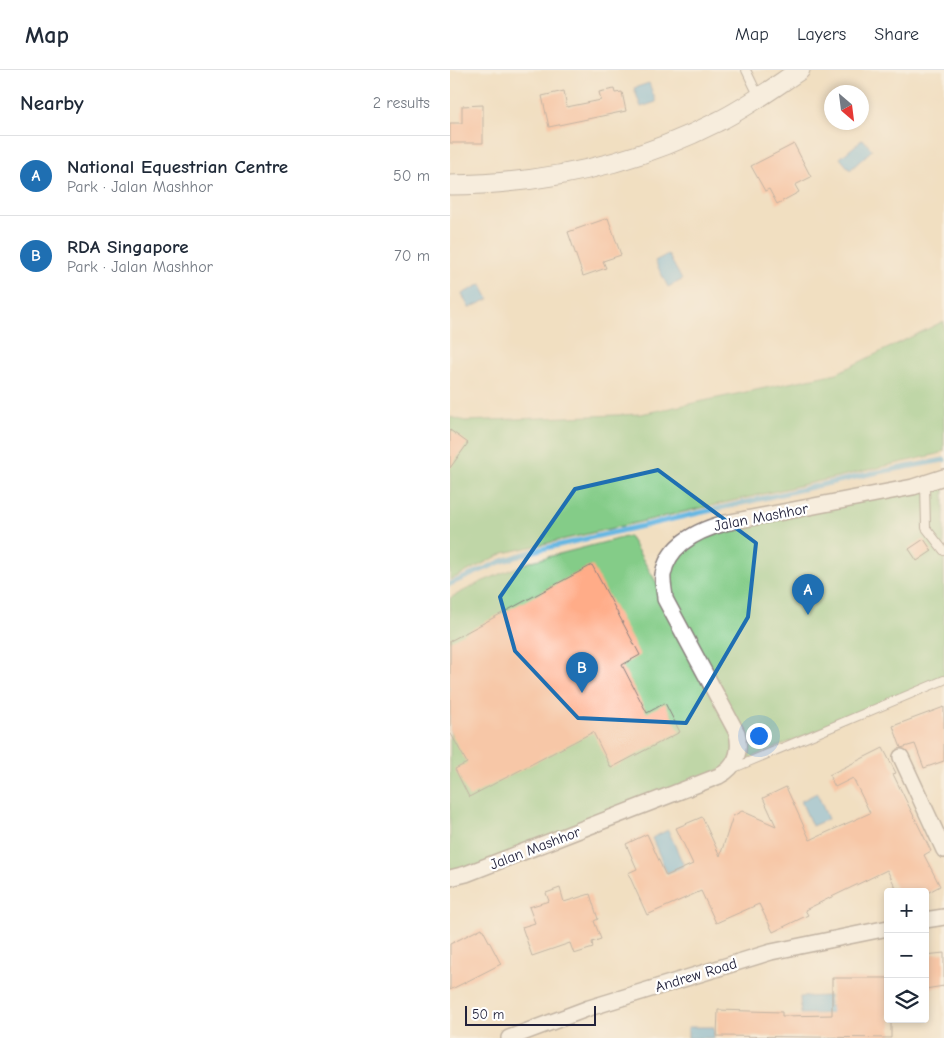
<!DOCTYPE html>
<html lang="en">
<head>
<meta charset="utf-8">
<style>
  :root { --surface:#fff; --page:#f6f6f7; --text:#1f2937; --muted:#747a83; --line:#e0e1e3; --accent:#1f6fb2 }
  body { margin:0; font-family:"Comic Neue",sans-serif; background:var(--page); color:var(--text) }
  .controls { position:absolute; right:15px; bottom:15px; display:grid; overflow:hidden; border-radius:5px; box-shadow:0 2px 8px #0003 }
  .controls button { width:45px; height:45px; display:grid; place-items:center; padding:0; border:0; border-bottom:1px solid var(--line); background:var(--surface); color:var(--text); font:25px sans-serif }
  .compass { position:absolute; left:374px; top:15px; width:45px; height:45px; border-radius:50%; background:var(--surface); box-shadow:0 2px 8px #0003; rotate:152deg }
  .scale { position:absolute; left:15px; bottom:12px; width:131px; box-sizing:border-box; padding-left:5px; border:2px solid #22223b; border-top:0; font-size:14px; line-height:18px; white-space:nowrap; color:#22223b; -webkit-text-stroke:4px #fff; paint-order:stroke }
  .you { position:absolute; left:308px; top:665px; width:18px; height:18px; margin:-12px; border:4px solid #fff; border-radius:50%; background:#1a73e8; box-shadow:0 0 0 8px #1a73e833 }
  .badge { display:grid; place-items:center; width:32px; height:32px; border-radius:50%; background:var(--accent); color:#fff; font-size:16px; font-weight:700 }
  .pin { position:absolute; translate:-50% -41px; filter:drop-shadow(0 1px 2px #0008) }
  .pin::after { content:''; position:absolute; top:26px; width:18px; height:15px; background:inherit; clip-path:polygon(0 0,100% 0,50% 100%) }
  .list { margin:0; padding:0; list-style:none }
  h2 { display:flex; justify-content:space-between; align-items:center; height:65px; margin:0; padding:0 20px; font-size:21px }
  h2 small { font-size:16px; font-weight:400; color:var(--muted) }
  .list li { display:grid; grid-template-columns:32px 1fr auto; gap:15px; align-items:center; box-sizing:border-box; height:80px; padding:0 20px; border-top:1px solid var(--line) }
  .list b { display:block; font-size:19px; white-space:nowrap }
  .list p { margin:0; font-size:16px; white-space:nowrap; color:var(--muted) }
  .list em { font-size:16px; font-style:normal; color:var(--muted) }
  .icon { flex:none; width:28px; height:28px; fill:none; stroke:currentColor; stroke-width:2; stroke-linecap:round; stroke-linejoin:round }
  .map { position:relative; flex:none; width:494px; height:968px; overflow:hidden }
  header { display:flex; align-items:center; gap:30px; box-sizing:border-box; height:70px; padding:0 25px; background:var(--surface); border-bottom:1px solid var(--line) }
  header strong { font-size:24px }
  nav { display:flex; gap:28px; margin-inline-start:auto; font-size:18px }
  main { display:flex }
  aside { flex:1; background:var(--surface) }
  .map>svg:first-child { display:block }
</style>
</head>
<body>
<header>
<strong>Map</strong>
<nav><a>Map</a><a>Layers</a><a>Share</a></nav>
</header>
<main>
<aside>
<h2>Nearby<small>2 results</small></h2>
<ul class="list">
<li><span class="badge">A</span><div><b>National Equestrian Centre</b><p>Park · Jalan Mashhor</p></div><em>50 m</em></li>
<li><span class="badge">B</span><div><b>RDA Singapore</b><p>Park · Jalan Mashhor</p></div><em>70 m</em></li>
</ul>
</aside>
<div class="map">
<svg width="494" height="968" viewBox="0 0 494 968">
  <rect width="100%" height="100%" fill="#fff"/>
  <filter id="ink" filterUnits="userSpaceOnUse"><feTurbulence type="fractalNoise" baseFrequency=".02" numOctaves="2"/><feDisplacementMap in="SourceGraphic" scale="10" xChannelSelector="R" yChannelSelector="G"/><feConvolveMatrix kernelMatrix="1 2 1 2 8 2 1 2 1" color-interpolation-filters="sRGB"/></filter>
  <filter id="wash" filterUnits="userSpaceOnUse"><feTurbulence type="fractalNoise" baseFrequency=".0096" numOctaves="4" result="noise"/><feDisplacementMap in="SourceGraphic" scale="20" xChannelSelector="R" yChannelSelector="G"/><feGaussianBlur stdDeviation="1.12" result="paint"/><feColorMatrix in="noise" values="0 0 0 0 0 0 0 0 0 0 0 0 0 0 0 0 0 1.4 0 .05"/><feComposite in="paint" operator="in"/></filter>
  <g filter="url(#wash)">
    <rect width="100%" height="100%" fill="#f1dfc1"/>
    <!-- green -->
    <path fill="#84cc88" stroke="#537762" d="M 494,251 L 494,381 L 488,384 L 54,483 L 0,510 L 0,347 L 15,351 L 191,344 L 387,303 Z
      M 494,405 L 494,610 L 0,808 L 0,528 L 31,512 L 82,491 L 179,466 L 215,527 L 215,506 L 244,466 Z"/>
    <!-- water -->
    <path fill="#68b7e2" stroke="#456c8e" d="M 199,13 L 206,32 L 191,37 L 184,18 Z
      M 413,69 L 422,80 L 400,100 L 390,88 Z
      M 218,184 L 232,210 L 218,217 L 205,191 Z
      M 31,214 L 39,229 L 19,238 L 12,224 Z
      M 367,723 L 378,749 L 362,756 L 351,731 Z
      M 218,760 L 234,796 L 217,803 L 202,768 Z
      M 379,926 L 379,936 L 407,936 L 407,943 L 351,944 L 350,927 Z
      M 238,957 L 264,957 L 264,968 L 238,968 Z"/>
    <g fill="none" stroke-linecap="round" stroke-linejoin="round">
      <!-- stream -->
      <path stroke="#68b7e2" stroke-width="5" d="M 0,514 L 50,492 L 87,480 L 419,404 L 494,390"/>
    </g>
    <g id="blocks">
      <!-- building -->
      <path fill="#ffac88" d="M 164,19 L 165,23 L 172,22 L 176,41 L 99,57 L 92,26 L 114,21 L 117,37 L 151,30 L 149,22 Z
        M 33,35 L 33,73 L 0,73 L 0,53 L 12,53 L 12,36 Z
        M 344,74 L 361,107 L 345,115 L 349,122 L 327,134 L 319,119 L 315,121 L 301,96 Z
        M 158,148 L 171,185 L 153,191 L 156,198 L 133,206 L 118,162 Z
        M 0,360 L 18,373 L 0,398 Z
        M 474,469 L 482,481 L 467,491 L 459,479 Z
        M 142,495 L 190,585 L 172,595 L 197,643 L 215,633 L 230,662 L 161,698 L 143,662 L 19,727 L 5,699 L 17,693 L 0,662 L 0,571 Z
        M 494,637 L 494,691 L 474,698 L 465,674 L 451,678 L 443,656 Z
        M 433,678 L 446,703 L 443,704 L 481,781 L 474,785 L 490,816 L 479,822 L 448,822 L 437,800 L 355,840 L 358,845 L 323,862 L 309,834 L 266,853 L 251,821 L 197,845 L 178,803 L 187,799 L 176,774 L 197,764 L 216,806 L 243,794 L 226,758 L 252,747 L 270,786 L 283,746 L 292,741 L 326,756 L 313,728 L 336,717 L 360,770 L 420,743 L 403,708 L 385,717 L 379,705 Z
        M 110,818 L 114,832 L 140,824 L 148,849 L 144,851 L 151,869 L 142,872 L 143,878 L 124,884 L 120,873 L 82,886 L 72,857 L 85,853 L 79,837 L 99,831 L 96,823 Z
        M 32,858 L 51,894 L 0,920 L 0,874 Z
        M 494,883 L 494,916 L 475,919 L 475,885 Z
        M 382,908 L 438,908 L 438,949 L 441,949 L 441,968 L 267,966 L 268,940 L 332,942 L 332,946 L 382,945 Z"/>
    </g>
  </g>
  <g filter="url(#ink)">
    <use href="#blocks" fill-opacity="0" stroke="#8a807e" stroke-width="1"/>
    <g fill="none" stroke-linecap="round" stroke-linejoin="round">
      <defs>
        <path id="service" d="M 296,0 L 309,27
          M 475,414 L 476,458 L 494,481
          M 284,698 L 494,610"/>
        <path id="minor" d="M 451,687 L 494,780
          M 0,808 L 16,804 L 269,706 C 287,697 291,681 287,663 L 215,529 C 215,522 212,513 213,505 C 218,474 249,460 275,453 L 463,417 L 494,407
          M 475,850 L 494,847
          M 59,968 L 139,938 L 321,882 L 438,858"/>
        <path id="tertiary" d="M 0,115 C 93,114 183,95 267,52 C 296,38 323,18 350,0"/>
      </defs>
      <!-- service casing -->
      <use href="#service" stroke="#8a807e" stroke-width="10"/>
      <!-- minor casing -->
      <use href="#minor" stroke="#8a807e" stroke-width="18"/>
      <!-- tertiary casing -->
      <use href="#tertiary" stroke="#8a807e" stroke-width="21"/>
      <!-- service -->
      <use href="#service" stroke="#fff" stroke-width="8"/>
      <!-- minor -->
      <use href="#minor" stroke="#fff" stroke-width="15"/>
      <!-- tertiary -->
      <use href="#tertiary" stroke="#fff" stroke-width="19"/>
    </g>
  </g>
  <!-- marked area -->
  <path d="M0 0H494V968H0ZM 208,400 L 306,473 L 298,547 L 236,653 L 128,648 L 65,581 L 50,527 L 125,419 Z" fill="#f1dfc1" fill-opacity=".55" fill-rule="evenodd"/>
  <path fill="none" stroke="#1f6fb2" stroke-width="4" stroke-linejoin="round" d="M 208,400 L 306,473 L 298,547 L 236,653 L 128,648 L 65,581 L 50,527 L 125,419 Z"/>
  <g text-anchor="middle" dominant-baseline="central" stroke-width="4.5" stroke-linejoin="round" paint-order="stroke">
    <!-- street labels -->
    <g font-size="15" fill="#22223b" stroke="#fff">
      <text transform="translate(311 447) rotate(-11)">Jalan Mashhor</text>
      <text transform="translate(85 778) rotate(-21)">Jalan Mashhor</text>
      <text transform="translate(246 905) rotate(-17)">Andrew Road</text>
    </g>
  </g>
</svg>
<div class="controls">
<button>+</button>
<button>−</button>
<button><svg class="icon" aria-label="layers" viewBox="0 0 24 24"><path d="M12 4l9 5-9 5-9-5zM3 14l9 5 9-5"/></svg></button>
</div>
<svg class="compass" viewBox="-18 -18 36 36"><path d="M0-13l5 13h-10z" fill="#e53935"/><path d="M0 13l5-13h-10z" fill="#747a83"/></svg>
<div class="scale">50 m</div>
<div class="you"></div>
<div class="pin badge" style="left:358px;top:545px">A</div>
<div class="pin badge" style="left:132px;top:623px">B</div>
</div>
</main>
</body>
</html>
